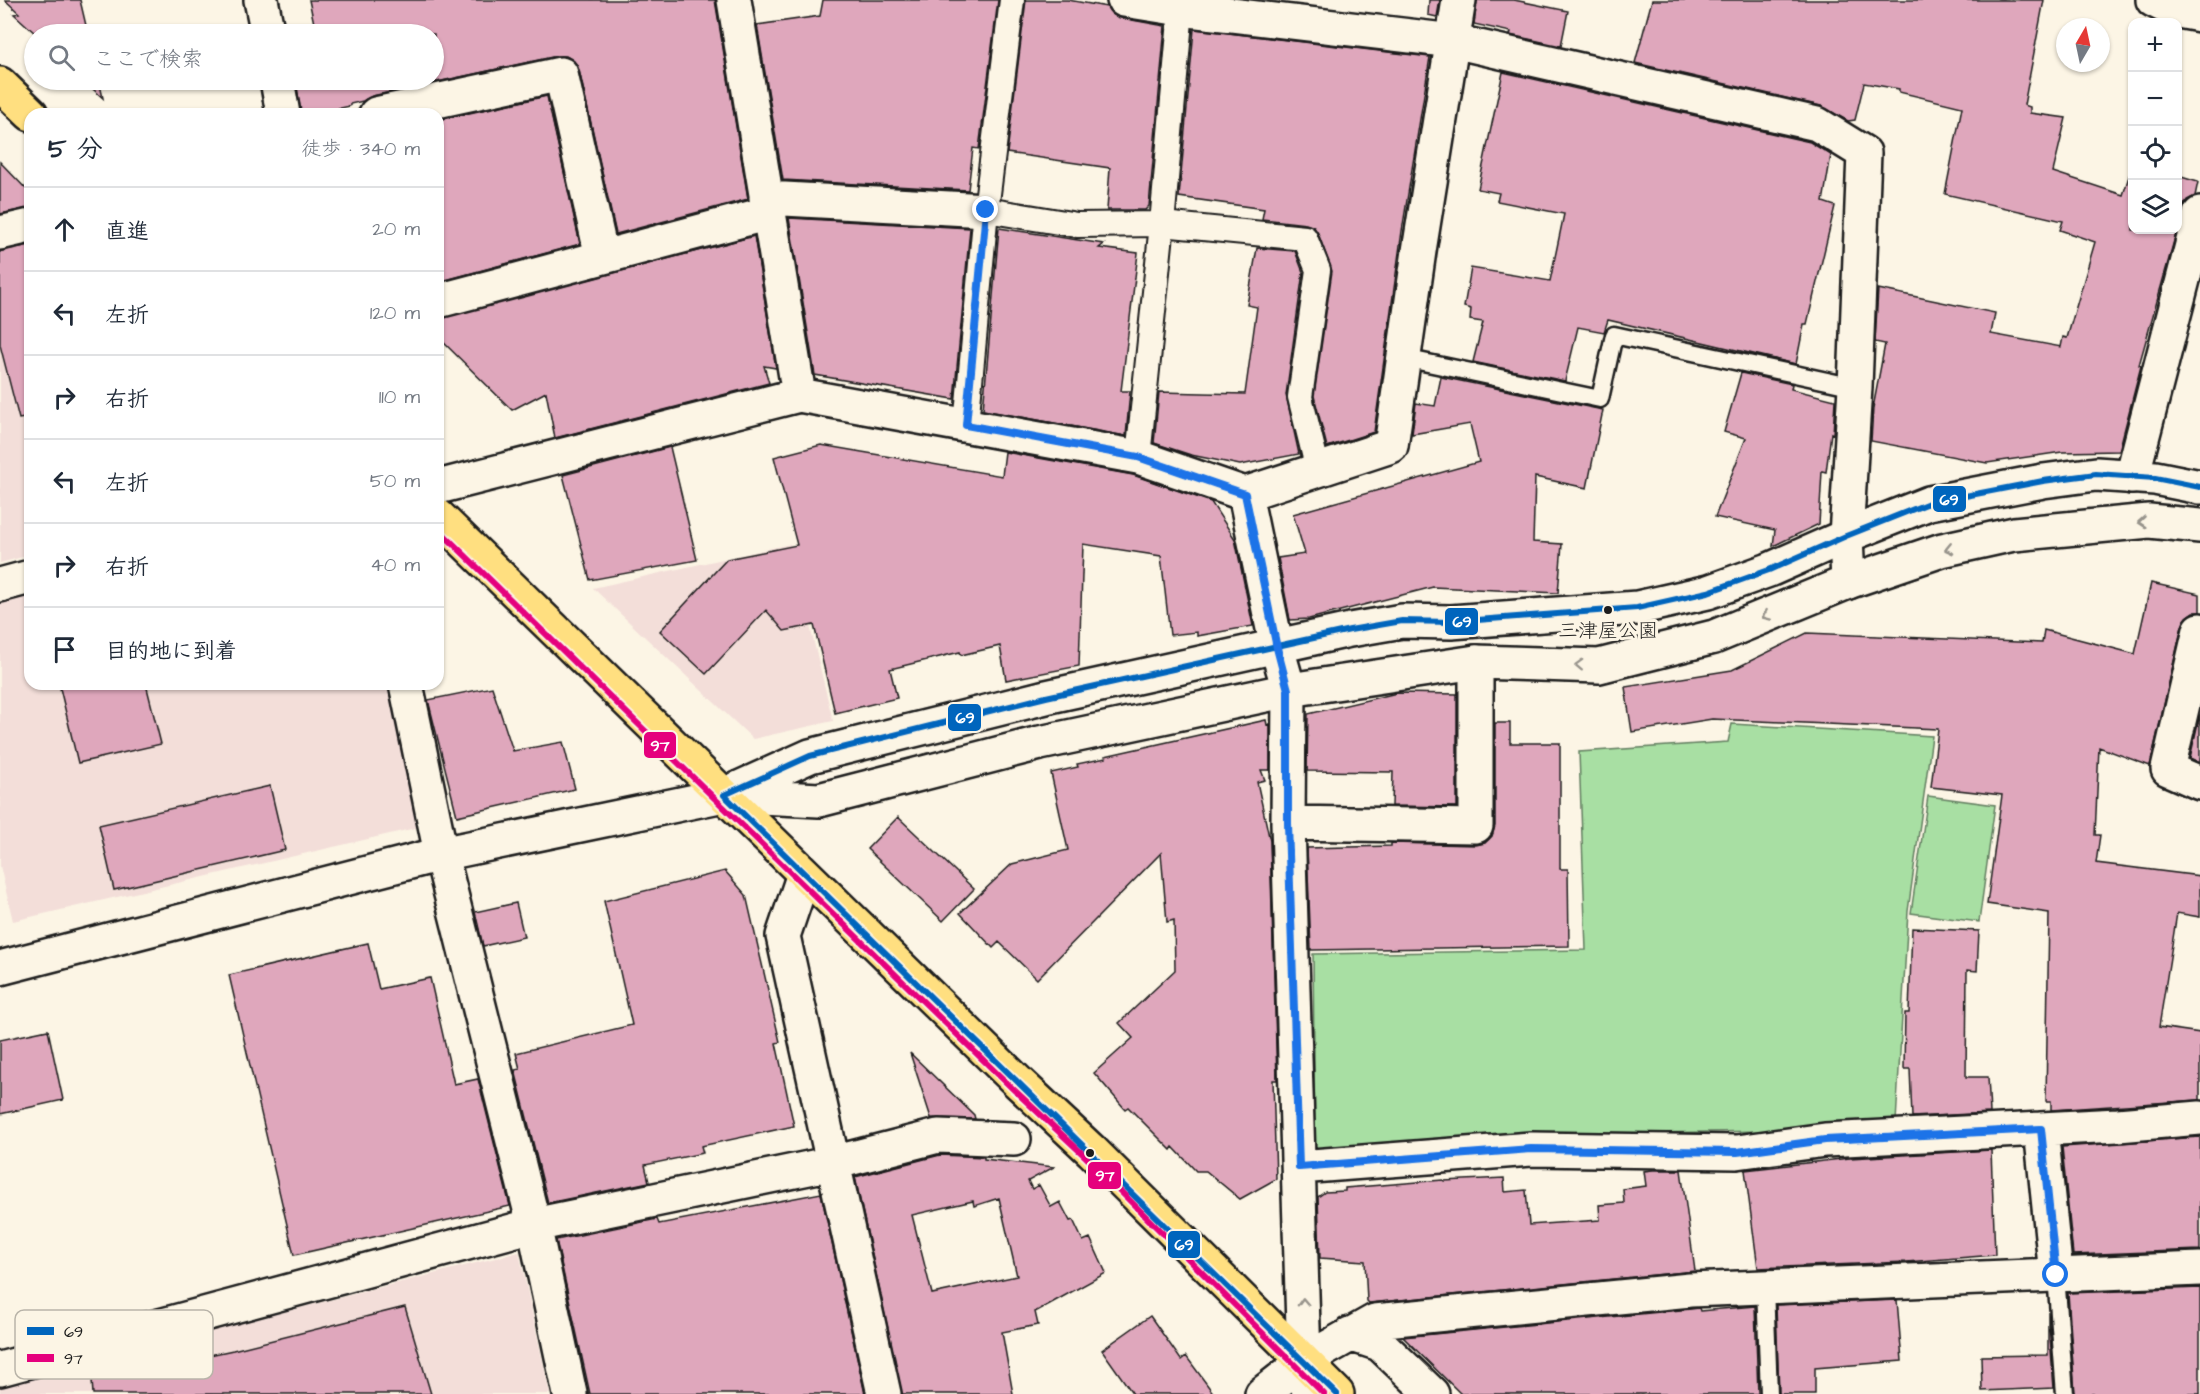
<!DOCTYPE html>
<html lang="ja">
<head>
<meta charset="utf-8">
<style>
  :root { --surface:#fff; --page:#f6f6f7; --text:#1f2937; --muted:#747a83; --line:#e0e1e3 }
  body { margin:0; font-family:"Architects Daughter","Klee One",sans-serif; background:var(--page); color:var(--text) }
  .controls { position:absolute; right:18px; top:18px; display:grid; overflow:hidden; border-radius:12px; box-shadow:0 2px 4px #0004 }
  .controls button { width:54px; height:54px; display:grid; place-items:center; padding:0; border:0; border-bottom:2px solid var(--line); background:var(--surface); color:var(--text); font:30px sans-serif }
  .compass { position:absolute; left:2056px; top:18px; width:54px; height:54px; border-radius:50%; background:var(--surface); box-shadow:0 2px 4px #0004; rotate:9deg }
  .stop { position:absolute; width:18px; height:18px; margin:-14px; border:4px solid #1a73e8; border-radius:50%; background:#fff }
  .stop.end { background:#1a73e8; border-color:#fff; box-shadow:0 2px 6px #0008 }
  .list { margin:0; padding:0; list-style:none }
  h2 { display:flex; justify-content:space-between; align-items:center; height:78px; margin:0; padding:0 24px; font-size:26px }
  h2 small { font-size:20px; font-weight:400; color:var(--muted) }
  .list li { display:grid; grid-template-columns:39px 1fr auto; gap:18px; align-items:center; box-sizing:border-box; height:84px; padding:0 24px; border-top:2px solid var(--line) }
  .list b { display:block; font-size:22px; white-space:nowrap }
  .list em { font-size:20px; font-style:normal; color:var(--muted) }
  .icon { flex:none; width:33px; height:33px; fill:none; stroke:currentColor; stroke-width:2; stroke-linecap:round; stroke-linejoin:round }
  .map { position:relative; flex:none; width:2200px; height:1394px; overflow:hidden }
  .search { position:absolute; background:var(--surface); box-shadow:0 2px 4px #0004; left:24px; top:24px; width:420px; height:66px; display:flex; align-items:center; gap:15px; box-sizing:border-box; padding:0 21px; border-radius:33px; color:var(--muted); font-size:22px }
  .panel { position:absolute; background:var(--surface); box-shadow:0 2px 4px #0004; left:24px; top:108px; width:420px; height:582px; border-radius:18px }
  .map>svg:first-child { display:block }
</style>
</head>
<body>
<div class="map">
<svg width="2200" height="1394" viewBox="0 0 2200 1394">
  <rect width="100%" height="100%" fill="#fcf5e5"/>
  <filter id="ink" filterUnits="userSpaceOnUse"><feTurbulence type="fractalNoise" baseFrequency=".0167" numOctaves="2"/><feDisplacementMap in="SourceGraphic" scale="12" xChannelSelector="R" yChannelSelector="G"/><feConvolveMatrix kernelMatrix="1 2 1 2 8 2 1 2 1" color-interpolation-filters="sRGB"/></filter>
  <g filter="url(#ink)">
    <!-- built -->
    <path fill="#f3ded9" d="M 30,246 L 30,555 L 0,563 L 0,253 Z
      M 790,544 L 833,721 L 753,739 L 593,588 Z
      M 30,591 L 30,684 L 393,684 L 424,826 L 13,921 L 0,866 L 0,598 Z
      M 519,1252 L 550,1394 L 0,1394 L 0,1384 Z"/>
    <!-- green -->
    <path fill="#a8dfa3" stroke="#627e60" stroke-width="1.5" d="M 1732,724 L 1932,736 L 1908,911 L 1896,1122 L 1765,1131 L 1594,1134 L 1315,1155 L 1313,954 L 1586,950 L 1579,752 L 1728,742 Z
      M 1928,796 L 1995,805 L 1979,922 L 1911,913 Z"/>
    <!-- building -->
    <path fill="#dfa7bc" stroke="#1c1c1c" stroke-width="1.5" fill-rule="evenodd" d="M 5,0 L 80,0 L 88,34 L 36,34 L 14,14 L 19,13 Z
      M 309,0 L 715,0 L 748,199 L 616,234 L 579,70 L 574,61 L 566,56 L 557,56 L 372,96 L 363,101 L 350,104 L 350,106 L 314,114 L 301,114 L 296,80 L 434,80 L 434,34 L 311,34 L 316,33 Z
      M 823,0 L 998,0 L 979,149 L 973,148 L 968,190 L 783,180 L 757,25 L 820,16 Z
      M 1026,0 L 1068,0 L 1107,7 L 1112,14 L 1121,18 L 1165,26 L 1149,206 L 1145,210 L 1107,210 L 1110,168 L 1007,153 Z
      M 1429,0 L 1440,0 L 1437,17 L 1428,15 Z
      M 1477,0 L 1514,0 L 1568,11 L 1561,46 L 1510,35 L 1511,32 L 1474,24 Z
      M 1652,0 L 2044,0 L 2024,105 L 2030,107 L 2030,113 L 2066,118 L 2053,172 L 2123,195 L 2133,164 L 2133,230 L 2177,230 L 2139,365 L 2141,366 L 2119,451 L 2062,452 L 1987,463 L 1871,441 L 1873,408 L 1885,344 L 1875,342 L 1878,289 L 1995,313 L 1991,334 L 2061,347 L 2063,337 L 2067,338 L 2095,242 L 2060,230 L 2063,221 L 1945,194 L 1962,107 L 1899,92 L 1899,89 L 1864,83 L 1855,120 L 1848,121 L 1821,106 L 1635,63 Z
      M 1194,29 L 1430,57 L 1402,231 L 1374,432 L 1327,447 L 1314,396 L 1332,271 L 1318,233 L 1314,227 L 1306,224 L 1262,219 L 1264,209 L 1179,197 Z
      M 1503,72 L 1810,142 L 1831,155 L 1823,202 L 1835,206 L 1807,324 L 1804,324 L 1796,364 L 1608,320 L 1604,332 L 1578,327 L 1565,381 L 1473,362 L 1483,322 L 1470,320 L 1471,309 L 1464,307 L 1471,268 L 1550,281 L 1564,214 L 1497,201 L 1499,193 L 1478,189 Z
      M 83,80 L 99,80 L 103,98 Z
      M 547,96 L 580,244 L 438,282 L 438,120 Z
      M 0,162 L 30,193 L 30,208 L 0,214 Z
      M 2178,176 L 2198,182 L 2195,196 L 2187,200 L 2182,209 L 2178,226 Z
      M 789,218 L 970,228 L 954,399 L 815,375 Z
      M 999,228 L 1104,244 L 1099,248 L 1138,253 L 1121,391 L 1130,391 L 1126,436 L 983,410 Z
      M 754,236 L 776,368 L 764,366 L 769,383 L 555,438 L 546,392 L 512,410 L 438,337 L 438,319 Z
      M 30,245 L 30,417 L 19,419 L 0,345 L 0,251 Z
      M 1257,248 L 1295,251 L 1303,272 L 1286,395 L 1299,454 L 1240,465 L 1191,455 L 1154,443 L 1159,392 L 1245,394 L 1257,307 L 1247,305 Z
      M 1741,373 L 1792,384 L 1791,389 L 1835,400 L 1833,434 L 1831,433 L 1826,472 L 1822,471 L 1819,524 L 1773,546 L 1775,530 L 1715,517 L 1746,438 L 1724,432 Z
      M 1441,377 L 1603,410 L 1587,488 L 1535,477 L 1533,542 L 1562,544 L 1558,593 L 1433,587 L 1309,619 L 1290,620 L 1278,558 L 1305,554 L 1293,514 L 1479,462 L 1470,424 L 1412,434 L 1416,403 L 1435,406 Z
      M 821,445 L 1002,476 L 1005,452 L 1133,475 L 1211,502 L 1235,539 L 1253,626 L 1197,636 L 1197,632 L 1170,635 L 1161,556 L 1083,544 L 1079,666 L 1006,680 L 1000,646 L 961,655 L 960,652 L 890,669 L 897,698 L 835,713 L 814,625 L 784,631 L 766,610 L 706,674 L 660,631 L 727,559 L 797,545 L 774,457 Z
      M 670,447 L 697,560 L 590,580 L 563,475 Z
      M 2151,583 L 2200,594 L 2200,612 L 2194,612 L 2187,617 L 2182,626 L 2150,766 L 2099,747 L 2095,835 L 2100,835 L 2096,863 L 2200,876 L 2200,917 L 2177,913 L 2159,1027 L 2200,1033 L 2200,1100 L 2051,1110 L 2051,1101 L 2046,1101 L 2049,913 L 1987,904 L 2002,795 L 1931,787 L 1938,729 L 1712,719 L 1632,732 L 1625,687 L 1732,670 L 1807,633 L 2042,643 L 2044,630 L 2135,654 Z
      M 59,684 L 146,684 L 161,744 L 78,763 Z
      M 492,687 L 513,751 L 563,742 L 575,789 L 457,816 L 428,700 Z
      M 1397,693 L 1457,694 L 1457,807 L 1392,806 L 1393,772 L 1307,771 L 1308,714 Z
      M 2200,714 L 2200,763 L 2190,758 Z
      M 1266,720 L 1267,725 L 1270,724 L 1270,770 L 1261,770 L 1265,780 L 1257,782 L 1270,841 L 1277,1080 L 1273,1080 L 1276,1179 L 1240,1199 L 1206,1171 L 1196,1171 L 1173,1147 L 1171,1150 L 1128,1107 L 1125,1109 L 1094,1073 L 1133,1038 L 1119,1023 L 1175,970 L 1174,920 L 1167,922 L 1161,853 L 1037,979 L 999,942 L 993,948 L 960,913 L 1012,864 L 1068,850 L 1051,773 L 1078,767 L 1077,764 L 1106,758 L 1105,756 Z
      M 1495,723 L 1510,723 L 1510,743 L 1560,743 L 1560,869 L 1568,869 L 1569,946 L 1311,950 L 1307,848 L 1391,846 L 1391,843 L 1476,845 L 1485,843 L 1492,836 L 1495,826 Z
      M 270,786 L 285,850 L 114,890 L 99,825 Z
      M 898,817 L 974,889 L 943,921 L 867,849 Z
      M 725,871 L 746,895 L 780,1042 L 776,1043 L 794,1126 L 701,1146 L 703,1153 L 645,1165 L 649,1182 L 548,1203 L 515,1070 L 520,1069 L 516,1053 L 632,1025 L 604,901 Z
      M 516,903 L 524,937 L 483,946 L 475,912 Z
      M 1912,928 L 1979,931 L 1977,971 L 1967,970 L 1966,1077 L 1988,1077 L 1990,1113 L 1912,1117 L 1910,1069 L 1904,1069 L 1905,1013 L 1909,1013 Z
      M 368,943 L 379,989 L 430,978 L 454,1084 L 478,1079 L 510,1206 L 294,1255 L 229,975 Z
      M 48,1030 L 63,1100 L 0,1114 L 0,1040 Z
      M 910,1053 L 974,1115 L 975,1119 L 931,1118 Z
      M 2200,1137 L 2200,1250 L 2073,1255 L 2062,1147 Z
      M 1991,1150 L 1995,1255 L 1906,1262 L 1758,1268 L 1745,1170 L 1850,1158 Z
      M 940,1155 L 984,1157 L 984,1159 L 1054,1167 L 1028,1181 L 1032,1189 L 1039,1185 L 1051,1207 L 1060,1202 L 1070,1221 L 1073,1220 L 1083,1241 L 1090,1238 L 1106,1273 L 1035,1312 L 1038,1325 L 1002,1332 L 1013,1394 L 902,1394 L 855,1177 ZM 999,1198 L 1017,1276 L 932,1294 L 912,1215 L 973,1201 L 974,1206 Z
      M 1653,1170 L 1681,1170 L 1695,1271 L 1369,1303 L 1367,1301 L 1365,1261 L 1320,1258 L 1318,1197 L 1325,1192 L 1345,1191 L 1345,1188 L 1443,1180 L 1444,1181 L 1504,1178 L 1505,1192 L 1526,1190 L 1529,1225 L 1600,1220 L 1599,1205 L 1624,1203 L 1623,1189 L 1646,1186 L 1644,1171 Z
      M 821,1193 L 865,1394 L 590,1394 L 556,1240 L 657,1219 L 659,1224 Z
      M 2200,1288 L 2200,1394 L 2075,1394 L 2068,1293 Z
      M 1897,1300 L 1902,1361 L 1815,1368 L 1815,1394 L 1779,1394 L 1776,1305 Z
      M 1755,1306 L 1758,1394 L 1461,1394 L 1403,1337 L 1691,1309 L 1699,1308 L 1700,1311 Z
      M 405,1307 L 431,1394 L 93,1394 L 92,1380 L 233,1350 Z
      M 2048,1312 L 2054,1388 L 1982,1391 L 1981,1356 L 2048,1355 Z
      M 1150,1316 L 1181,1360 L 1186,1356 L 1214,1394 L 1133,1394 L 1102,1350 Z"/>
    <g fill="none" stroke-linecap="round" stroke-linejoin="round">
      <defs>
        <path id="service" d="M 1404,358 L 1600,399 L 1614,335 L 1855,387
          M 2056,1275 L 2065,1394
          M 1765,1287 L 1769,1394"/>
        <path id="pedestrian" d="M 986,210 L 1077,225 L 1162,224 L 1305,238 L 1318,270 L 1300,397 L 1318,470
          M 966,425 L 986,210 L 1012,0
          M 1138,457 L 1162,224 L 1181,9"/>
        <path id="minor" d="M 261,0 L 268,34
          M 734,0 L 799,395
          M 1124,0 L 1181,9 L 1453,41 L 1817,124 L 1864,153 L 1855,387 L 1846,536 L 1848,582
          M 2153,0 L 2173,10 L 2200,15
          M 277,80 L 283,114
          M 376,114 L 561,74 L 602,257
          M 766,198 L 986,210
          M 0,233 L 30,226
          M 438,301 L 769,213
          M 2132,477 L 2200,214
          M 438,487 L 799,395 L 1138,457 L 1245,494 L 1391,446 L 1419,251 L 1459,0
          M 1245,494 L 1277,648 L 1289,690 L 1288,823 L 1304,1361 L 1309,1394
          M 0,585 L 30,577
          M 2200,630 L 2168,769 L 2200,783
          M 406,684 L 441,854 L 534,1225 L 570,1394
          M 1288,823 L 1476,826 L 1476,662
          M 804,874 L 783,936 L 884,1394
          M 2041,1129 L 2056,1275
          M 1299,1167 L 1531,1149 L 1737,1152 L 1825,1140 L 2118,1125 L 2200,1118
          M 1350,1334 L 1380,1344 L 1432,1394
          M 0,1369 L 534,1225 L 833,1163 L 938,1136 L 1014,1139
          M 1262,1394 L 1304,1361 L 1375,1321 L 1690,1290 L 2200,1269"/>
        <path id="tertiary" d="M 728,793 L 810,756 L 1046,697 L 1350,630 L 1402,621 L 1451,622 L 1637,608 L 1708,592 L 1769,570 L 1846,536 L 1929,503 L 2043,481 L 2096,474 L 2155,478 L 2200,487
          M 0,968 L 441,854 L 724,795 L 819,800 L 1040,743 L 1289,690 L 1476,662 L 1599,666 L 1714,637 L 1848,582 L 1942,550 L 2014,534 L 2149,521 L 2200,526"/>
        <path id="primary" d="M 0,84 L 31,114
          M 438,516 L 1018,1082 L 1092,1151 L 1337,1394"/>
      </defs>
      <!-- service casing -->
      <use href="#service" stroke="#1c1c1c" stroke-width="21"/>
      <!-- pedestrian casing -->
      <use href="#pedestrian" stroke="#1c1c1c" stroke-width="28"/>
      <!-- minor casing -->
      <use href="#minor" stroke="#1c1c1c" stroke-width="38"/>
      <!-- tertiary casing -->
      <use href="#tertiary" stroke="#1c1c1c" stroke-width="38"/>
      <!-- primary casing -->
      <use href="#primary" stroke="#1c1c1c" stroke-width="38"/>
      <!-- service -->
      <use href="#service" stroke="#fcf5e5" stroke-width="16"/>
      <!-- pedestrian -->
      <use href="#pedestrian" stroke="#fcf5e5" stroke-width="24"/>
      <!-- minor -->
      <use href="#minor" stroke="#fcf5e5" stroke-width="33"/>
      <!-- tertiary -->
      <use href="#tertiary" stroke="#fcf5e5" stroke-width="33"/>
      <!-- primary -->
      <use href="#primary" stroke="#ffdf80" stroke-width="33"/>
      <defs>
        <path id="bus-1" d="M 724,795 L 810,756 L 1046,697 L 1350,630 L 1402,621 L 1451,622 L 1637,608 L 1708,592 L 1769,570 L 1846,536 L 1929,503 L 2043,481 L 2096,474 L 2155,478 L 2200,487
          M 724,795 L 1337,1394"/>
        <path id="bus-2" d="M 438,529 L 1012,1088 L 1086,1157 L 1324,1394"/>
      </defs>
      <!-- bus-1 casing -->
      <use href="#bus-1" stroke="#fcf5e5" stroke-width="10"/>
      <!-- bus-2 casing -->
      <use href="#bus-2" stroke="#fcf5e5" stroke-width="10"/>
      <!-- bus-1 -->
      <use href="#bus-1" stroke="#0065bd" stroke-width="6"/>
      <!-- bus-2 -->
      <use href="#bus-2" stroke="#e5007d" stroke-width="6"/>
    </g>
    <!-- one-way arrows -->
    <defs><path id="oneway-chevron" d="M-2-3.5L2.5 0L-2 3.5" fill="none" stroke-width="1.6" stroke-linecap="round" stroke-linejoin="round" transform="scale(1.5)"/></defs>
    <g stroke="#97938b">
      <use href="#oneway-chevron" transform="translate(2142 522) rotate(176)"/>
      <use href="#oneway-chevron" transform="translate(1949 549) rotate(167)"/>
      <use href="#oneway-chevron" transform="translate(1766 616) rotate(157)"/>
      <use href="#oneway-chevron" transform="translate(1579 665) rotate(-178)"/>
      <use href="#oneway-chevron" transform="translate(1303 1302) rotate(-92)"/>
    </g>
  </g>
  <g fill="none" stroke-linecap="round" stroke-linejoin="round" filter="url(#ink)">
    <!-- route -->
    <path stroke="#1a73e8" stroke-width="8" d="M 986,210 L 966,425 L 1138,457 L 1245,494 L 1277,648 L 1288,690 L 1288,823 L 1299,1167 L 1531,1149 L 1737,1152 L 1825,1140 L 2041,1129 L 2056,1275"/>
  </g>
  <!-- markers -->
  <g fill="#1c1c1c" stroke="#fcf5e5" stroke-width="2">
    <circle cx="1608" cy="610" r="5"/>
    <circle cx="1090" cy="1153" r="5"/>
  </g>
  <g text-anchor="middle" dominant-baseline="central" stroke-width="6" stroke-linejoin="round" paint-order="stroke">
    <!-- bus labels -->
    <g font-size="20" fill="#1c1c1c" stroke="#fcf5e5">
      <text x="1608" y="631">三津屋公園</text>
    </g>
  </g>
  <!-- legend -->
  <rect x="15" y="1310" width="198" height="69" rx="9" fill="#fcf5e5" stroke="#b9b4a9" stroke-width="1.5"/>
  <rect x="27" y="1327" width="27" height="8" fill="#0065bd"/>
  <rect x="27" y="1354" width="27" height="8" fill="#e5007d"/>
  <g font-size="16" fill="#1c1c1c">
    <text x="64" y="1337">69</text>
    <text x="64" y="1364">97</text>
  </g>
  <g stroke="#fcf5e5" stroke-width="2">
    <rect x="1932" y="485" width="35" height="28" rx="6" fill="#0065bd"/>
    <rect x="1444" y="607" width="35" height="29" rx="6" fill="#0065bd"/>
    <rect x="947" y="703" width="35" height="29" rx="6" fill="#0065bd"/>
    <rect x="643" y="731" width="34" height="28" rx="6" fill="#e5007d"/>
    <rect x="1087" y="1161" width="35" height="29" rx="6" fill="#e5007d"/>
    <rect x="1167" y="1230" width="34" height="29" rx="6" fill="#0065bd"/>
  </g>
  <g font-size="16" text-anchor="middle" font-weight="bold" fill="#fff">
    <text x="1949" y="505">69</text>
    <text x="1462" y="627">69</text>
    <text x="965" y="723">69</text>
    <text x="660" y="751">97</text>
    <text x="1105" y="1181">97</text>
    <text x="1184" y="1250">69</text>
  </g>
</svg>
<div class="controls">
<button>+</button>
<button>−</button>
<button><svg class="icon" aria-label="locate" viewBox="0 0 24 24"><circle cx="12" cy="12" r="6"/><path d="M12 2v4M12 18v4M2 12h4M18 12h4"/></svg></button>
<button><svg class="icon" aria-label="layers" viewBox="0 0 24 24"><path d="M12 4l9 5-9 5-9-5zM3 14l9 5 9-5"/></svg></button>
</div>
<svg class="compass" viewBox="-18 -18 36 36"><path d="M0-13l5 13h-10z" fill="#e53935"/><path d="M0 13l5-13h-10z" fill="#747a83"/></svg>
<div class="stop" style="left:2056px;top:1275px"></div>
<div class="stop end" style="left:986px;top:210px"></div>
<div class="search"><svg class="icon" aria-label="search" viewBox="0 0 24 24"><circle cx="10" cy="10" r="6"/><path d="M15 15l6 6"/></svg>ここで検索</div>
<section class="panel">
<h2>5 分<small>徒歩 · 340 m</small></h2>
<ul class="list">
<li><svg class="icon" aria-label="ahead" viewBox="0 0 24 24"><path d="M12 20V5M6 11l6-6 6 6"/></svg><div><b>直進</b></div><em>20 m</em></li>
<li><svg class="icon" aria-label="left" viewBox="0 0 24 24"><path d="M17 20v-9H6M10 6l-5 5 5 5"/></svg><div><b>左折</b></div><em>120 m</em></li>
<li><svg class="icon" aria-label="right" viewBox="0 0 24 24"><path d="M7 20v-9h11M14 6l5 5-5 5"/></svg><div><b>右折</b></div><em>110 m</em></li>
<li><svg class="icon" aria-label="left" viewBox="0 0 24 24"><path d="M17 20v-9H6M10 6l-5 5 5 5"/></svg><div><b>左折</b></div><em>50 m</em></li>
<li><svg class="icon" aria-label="right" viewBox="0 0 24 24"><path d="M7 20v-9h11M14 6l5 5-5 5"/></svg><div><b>右折</b></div><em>40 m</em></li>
<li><svg class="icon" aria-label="arrive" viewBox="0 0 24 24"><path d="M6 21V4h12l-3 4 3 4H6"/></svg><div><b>目的地に到着</b></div></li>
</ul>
</section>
</div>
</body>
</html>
